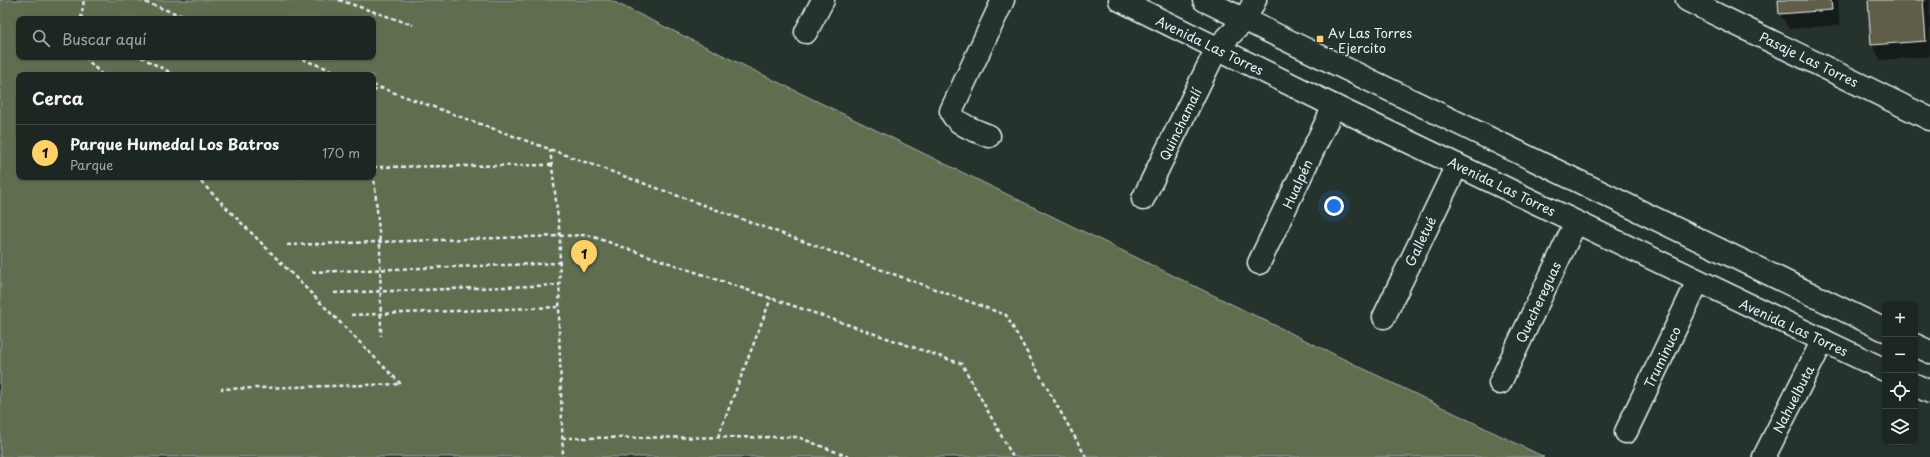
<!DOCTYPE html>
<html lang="es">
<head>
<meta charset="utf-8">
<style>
  :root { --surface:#1c2622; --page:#252e2a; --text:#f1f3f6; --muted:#a0a5a5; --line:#3a4340; --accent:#ffd166 }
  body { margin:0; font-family:"Playpen Sans",sans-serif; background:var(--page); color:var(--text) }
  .controls { position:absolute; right:12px; bottom:12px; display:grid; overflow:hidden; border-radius:8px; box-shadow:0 1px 3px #0004 }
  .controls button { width:36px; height:36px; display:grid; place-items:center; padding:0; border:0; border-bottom:1px solid var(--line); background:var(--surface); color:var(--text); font:20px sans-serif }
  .you { position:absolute; left:1334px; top:206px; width:14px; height:14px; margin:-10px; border:3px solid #fff; border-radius:50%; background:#1a73e8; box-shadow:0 0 0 6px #1a73e833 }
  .badge { display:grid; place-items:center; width:26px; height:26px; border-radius:50%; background:var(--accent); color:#111; font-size:13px; font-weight:700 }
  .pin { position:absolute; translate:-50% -33px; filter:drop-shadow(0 1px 2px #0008) }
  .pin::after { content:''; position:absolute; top:21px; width:14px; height:12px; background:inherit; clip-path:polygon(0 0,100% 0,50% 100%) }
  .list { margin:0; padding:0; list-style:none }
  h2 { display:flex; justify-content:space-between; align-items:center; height:52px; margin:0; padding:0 16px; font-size:17px }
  h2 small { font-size:13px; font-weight:400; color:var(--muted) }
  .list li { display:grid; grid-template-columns:26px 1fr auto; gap:12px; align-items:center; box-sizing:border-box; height:56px; padding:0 16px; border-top:1px solid var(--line) }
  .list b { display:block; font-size:15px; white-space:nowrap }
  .list p { margin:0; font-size:13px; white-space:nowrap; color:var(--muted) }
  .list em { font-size:13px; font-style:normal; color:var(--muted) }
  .icon { flex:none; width:22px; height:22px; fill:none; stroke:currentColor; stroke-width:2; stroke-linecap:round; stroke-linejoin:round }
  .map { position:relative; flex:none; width:1930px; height:457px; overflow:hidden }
  .search { position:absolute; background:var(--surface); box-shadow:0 1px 3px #0004; left:16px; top:16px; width:360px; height:44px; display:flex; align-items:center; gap:10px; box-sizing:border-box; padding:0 14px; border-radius:8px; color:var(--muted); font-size:15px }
  .panel { position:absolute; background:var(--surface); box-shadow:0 1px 3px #0004; left:16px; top:72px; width:360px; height:108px; border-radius:8px }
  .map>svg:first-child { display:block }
</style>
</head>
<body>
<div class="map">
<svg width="1930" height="457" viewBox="0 0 1930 457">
  <rect width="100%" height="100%" fill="#26332d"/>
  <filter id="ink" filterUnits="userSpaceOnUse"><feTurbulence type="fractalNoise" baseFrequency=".025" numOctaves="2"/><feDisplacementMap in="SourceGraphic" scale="8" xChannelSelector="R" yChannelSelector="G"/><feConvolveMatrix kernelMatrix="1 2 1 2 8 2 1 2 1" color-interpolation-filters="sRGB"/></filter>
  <g filter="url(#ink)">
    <!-- green -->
    <path fill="#5f6e50" stroke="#a4b0a4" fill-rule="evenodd" d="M 0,0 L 610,0 L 1544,457 L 0,457 ZM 19,19 L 373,19 L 373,57 L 19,57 ZM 19,75 L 373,75 L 373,177 L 19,177 Z"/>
    <!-- shadow -->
    <path fill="#0007" d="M 1779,0 L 1838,0 L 1840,25 L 1789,29 L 1780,14 Z
      M 1869,0 L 1930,0 L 1930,56 L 1881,60 L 1872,45 Z"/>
    <!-- building -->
    <path fill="#605d4a" stroke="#e8f1f8" d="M 1778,0 L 1831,0 L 1832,10 L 1779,14 Z
      M 1868,0 L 1923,0 L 1926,41 L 1871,45 Z"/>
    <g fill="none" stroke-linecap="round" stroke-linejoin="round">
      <defs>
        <path id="street" d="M 1687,0 L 1930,119
          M 806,32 L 823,0
          M 989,136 C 977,131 954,124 951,111 L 1003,0
          M 1143,199 L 1217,48 L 1245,20 L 1255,0
          M 1259,263 L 1334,106
          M 1384,317 L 1457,165
          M 1500,383 L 1576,222
          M 1626,432 L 1698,281
          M 1764,457 L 1823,340"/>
        <path id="secondary" d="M 1120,0 L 1334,106 L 1885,370
          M 1204,0 L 1885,330
          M 1915,345 L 1930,352
          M 1915,385 L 1930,392"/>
      </defs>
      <!-- street casing -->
      <use href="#street" stroke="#e8f1f8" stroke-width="25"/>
      <!-- secondary casing -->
      <use href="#secondary" stroke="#e8f1f8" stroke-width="25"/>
      <!-- path -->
      <path stroke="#e8f1f8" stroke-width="2.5" stroke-dasharray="4 3" stroke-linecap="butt" d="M 139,0 L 191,19
        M 339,0 L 413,25
        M 81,19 L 84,0
        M 85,57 L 102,75
        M 141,57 L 175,75
        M 296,57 L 345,75
        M 373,85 L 1006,315 L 1086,457
        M 373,91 L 382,88
        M 550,149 L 560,236 L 559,327 L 563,457
        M 373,167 L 552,165
        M 373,167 L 380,242 L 381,336
        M 196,177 L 401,384 L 221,389
        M 287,245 L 588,235 L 962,364 L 1013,457
        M 312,272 L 560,263
        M 334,293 L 560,285
        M 351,315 L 559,307
        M 718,437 L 771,298
        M 562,438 L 798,437 L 849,457"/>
      <!-- street -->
      <use href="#street" stroke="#26332d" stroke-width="22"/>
      <!-- secondary -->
      <use href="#secondary" stroke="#26332d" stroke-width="22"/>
    </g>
  </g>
  <!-- markers -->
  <rect fill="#ffd166" stroke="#26332d" stroke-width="1.5" x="1316" y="35" width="8" height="8" rx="2"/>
  <g text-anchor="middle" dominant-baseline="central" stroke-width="3" stroke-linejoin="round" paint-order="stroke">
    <!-- poi labels -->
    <g font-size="13" fill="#e8f1f8" stroke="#26332d" text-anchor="start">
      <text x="1328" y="32">Av Las Torres<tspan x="1328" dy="15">- Ejercito</tspan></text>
    </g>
    <!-- street labels -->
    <g font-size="13" fill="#e8f1f8" stroke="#26332d">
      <text transform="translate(1210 45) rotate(26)">Avenida Las Torres</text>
      <text transform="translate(1809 59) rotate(26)">Pasaje Las Torres</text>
      <text transform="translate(1180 124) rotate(-64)">Quinchamalí</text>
      <text transform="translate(1297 184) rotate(-65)">Hualpén</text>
      <text transform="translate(1502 186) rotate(26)">Avenida Las Torres</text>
      <text transform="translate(1420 241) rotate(-64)">Galletué</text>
      <text transform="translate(1538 302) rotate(-65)">Quechereguas</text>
      <text transform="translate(1794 327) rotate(25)">Avenida Las Torres</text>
      <text transform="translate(1662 357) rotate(-64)">Truminuco</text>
      <text transform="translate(1793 399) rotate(-63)">Nahuelbuta</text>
    </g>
  </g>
</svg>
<div class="controls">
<button>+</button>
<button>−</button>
<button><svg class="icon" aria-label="locate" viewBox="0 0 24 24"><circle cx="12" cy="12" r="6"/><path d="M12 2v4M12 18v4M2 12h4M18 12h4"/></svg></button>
<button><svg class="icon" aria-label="layers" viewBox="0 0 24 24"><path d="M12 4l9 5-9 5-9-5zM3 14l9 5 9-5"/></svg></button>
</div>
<div class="you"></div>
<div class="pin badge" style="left:584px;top:273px">1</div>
<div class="search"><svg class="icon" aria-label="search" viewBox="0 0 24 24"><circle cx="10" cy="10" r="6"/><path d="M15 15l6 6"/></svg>Buscar aquí</div>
<section class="panel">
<h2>Cerca<small></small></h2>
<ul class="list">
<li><span class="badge">1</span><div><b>Parque Humedal Los Batros</b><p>Parque</p></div><em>170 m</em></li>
</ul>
</section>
</div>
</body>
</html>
